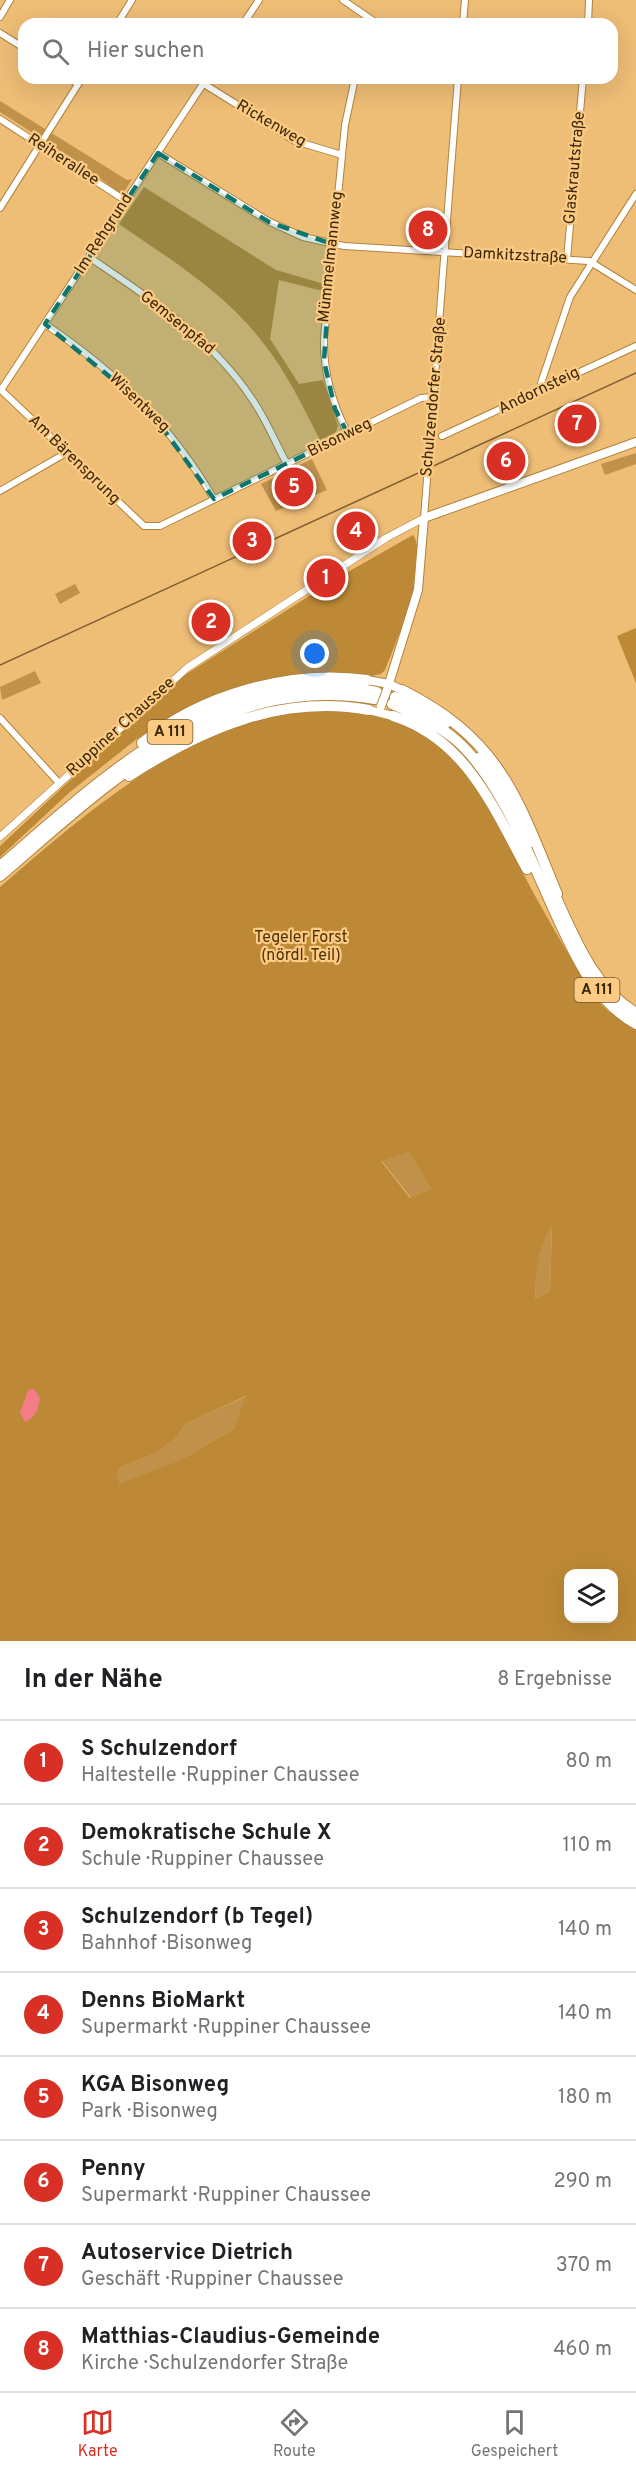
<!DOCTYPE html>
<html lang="de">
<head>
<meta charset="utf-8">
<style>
  :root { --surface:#fff; --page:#f2f2f2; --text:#202124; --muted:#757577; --line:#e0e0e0; --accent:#d93025 }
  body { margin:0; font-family:Overpass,sans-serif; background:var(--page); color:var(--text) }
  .controls { position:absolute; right:18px; bottom:18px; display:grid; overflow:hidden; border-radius:12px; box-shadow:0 6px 24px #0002 }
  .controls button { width:54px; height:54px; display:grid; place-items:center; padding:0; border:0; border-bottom:2px solid var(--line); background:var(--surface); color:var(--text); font:30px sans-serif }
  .you { position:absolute; left:315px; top:654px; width:21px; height:21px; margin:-15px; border:4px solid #fff; border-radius:50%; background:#1a73e8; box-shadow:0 0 0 9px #1a73e833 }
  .badge { display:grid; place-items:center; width:39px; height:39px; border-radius:50%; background:var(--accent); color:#fff; font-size:20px; font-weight:700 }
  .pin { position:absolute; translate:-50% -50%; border:3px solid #fff; box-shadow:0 2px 6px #0006 }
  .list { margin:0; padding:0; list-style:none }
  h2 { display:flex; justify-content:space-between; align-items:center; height:78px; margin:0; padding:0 24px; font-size:26px }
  h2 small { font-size:20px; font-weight:400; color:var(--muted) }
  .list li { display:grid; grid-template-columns:39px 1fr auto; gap:18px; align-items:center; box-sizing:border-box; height:84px; padding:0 24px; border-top:2px solid var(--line) }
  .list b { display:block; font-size:22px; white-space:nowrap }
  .list p { margin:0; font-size:20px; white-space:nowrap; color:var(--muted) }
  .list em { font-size:20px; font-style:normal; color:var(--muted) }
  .icon { flex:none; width:33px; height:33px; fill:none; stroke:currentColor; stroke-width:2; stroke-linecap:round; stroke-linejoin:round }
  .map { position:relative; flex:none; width:636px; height:1641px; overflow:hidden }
  .search { position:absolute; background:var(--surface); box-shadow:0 6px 24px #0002; left:18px; right:18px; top:18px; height:66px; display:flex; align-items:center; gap:15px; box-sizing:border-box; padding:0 21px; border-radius:18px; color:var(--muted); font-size:22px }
  .sheet { height:750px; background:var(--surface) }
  nav { display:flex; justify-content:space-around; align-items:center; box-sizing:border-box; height:84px; border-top:2px solid var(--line); background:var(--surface); font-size:16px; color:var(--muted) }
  nav a { display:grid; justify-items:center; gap:3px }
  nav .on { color:var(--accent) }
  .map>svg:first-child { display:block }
</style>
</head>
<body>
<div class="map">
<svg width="636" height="1641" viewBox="0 0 636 1641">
  <rect width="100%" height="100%" fill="#eebd76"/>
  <!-- green -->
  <path fill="#c0914a" d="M 0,101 L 127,180 L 132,179 L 122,195 L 84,166 L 0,112 Z
    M 636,453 L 636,464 L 605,475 L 601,464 Z
    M 312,459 L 327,490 L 276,511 L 261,484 Z
    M 75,584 L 80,593 L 60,604 L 55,594 Z
    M 35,671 L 41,683 L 2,700 L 0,687 Z
    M 409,1151 L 431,1189 L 411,1198 L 381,1160 Z
    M 552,1225 L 550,1291 L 535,1299 C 536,1271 537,1249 552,1225 Z
    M 247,1396 L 234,1429 L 182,1459 L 120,1485 L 117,1474 L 121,1467 L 156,1453 L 175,1439 L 185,1424 Z"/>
  <!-- forest -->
  <path fill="#bd8936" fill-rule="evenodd" d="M 144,187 L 276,270 L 324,284 L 323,291 L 279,280 L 270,339 L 299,384 L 323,380 L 338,426 L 336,432 L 320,440 C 303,407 287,373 264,344 C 226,293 171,260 119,224 Z
    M 413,535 C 431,562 396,642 385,670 L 381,674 L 174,715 L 138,738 L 70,792 L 0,857 L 0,846 L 177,680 L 339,577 Z
    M 636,628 L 636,683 L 617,636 Z
    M 341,709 C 382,716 421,726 452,755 C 483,784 498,828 518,864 C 542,910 568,954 595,998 L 609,1012 L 636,1030 L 636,1641 L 0,1641 L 0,887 C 81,817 170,739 277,715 C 297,710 320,711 341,709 ZM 409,1152 L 431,1189 L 410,1198 L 381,1161 ZM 552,1226 L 550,1291 L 535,1299 C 536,1272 537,1249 552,1226 ZM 246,1396 L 234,1429 L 182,1459 L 120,1484 L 117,1474 L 121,1467 L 156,1453 L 175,1439 L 185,1424 ZM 568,1574 L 614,1574 L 614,1618 L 568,1618 Z"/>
  <!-- water -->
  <path fill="#f37c87" d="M 34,1389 L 40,1398 C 38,1409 36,1418 25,1422 L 20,1413 L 28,1390 Z"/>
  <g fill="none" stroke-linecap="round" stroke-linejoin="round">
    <defs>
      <path id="minor" d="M 343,0 L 378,24
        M 0,17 L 10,0
        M 117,24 L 132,0
        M 243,24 L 259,0
        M 463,24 L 465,0
        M 588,24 L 589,0
        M 0,33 L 24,48
        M 69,78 L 78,84
        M 204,84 L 295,141 L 342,155
        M 0,119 L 126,201
        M 158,153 L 268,221 L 303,237 L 344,246 L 589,261 L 636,290
        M 0,208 L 82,78
        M 89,257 C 149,298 211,337 252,399 C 266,419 275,442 287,464
        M 567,259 L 583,78
        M 45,324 C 117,373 170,424 214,499
        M 542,388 L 541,383 L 570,297 L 636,194
        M 0,389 L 144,526 L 160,526 L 421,398 L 434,397
        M 1,390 L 207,78
        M 348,434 C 332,403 323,373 324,338 L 345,125 L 355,78
        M 442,436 L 636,346
        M 0,491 L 66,453
        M 424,518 L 458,78
        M 0,718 L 59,783"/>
      <path id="tertiary" d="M 0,837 L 187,668 L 386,538 L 424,518"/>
      <path id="secondary" d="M 367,680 L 389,684 L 402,690
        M 387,690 L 418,590 L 424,518 L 636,442
        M 369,710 L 393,716"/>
      <path id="motorway" d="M 402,690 C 501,740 517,797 557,894
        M 395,697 L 445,724
        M 392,704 C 415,714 437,724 456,740 C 502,780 534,868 560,923 C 578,962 597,1002 636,1024
        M 393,716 C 466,739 493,807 527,869
        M 142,743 C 201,695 290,669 367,680
        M 480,757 L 500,785 L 530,842
        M 129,776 C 202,729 281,694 369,710
        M 0,866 C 104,777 227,657 377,692
        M 0,876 C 109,783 219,672 375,699
        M 552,889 C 573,933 591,986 636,1013"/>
    </defs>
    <!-- minor casing -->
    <use href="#minor" stroke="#b2833c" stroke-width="8"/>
    <!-- tertiary casing -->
    <use href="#tertiary" stroke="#b2833c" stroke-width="8"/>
    <!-- secondary casing -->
    <use href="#secondary" stroke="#b2833c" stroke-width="10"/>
    <!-- motorway casing -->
    <use href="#motorway" stroke="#b2833c" stroke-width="12"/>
    <!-- minor -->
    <use href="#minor" stroke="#fff" stroke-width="6"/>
    <!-- tertiary -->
    <use href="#tertiary" stroke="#fff" stroke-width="7"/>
    <!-- secondary -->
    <use href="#secondary" stroke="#fff" stroke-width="8"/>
    <!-- motorway -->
    <use href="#motorway" stroke="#fff" stroke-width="10"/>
    <!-- tram -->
    <path stroke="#7d5f31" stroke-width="1.5" d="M 0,665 L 636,373"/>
    <defs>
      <path id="secondary-bridge" d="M 381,706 L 387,690"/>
    </defs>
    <!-- secondary-bridge casing -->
    <use href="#secondary-bridge" stroke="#b2833c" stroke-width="10" stroke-linecap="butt"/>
    <!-- secondary-bridge -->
    <use href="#secondary-bridge" stroke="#fff" stroke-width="8"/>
  </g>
  <!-- marked area -->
  <path fill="#0f766e" fill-opacity="0.2" stroke="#0f766e" stroke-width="4.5" stroke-dasharray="12 8" stroke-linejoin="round" d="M 158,153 L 269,222 L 332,244 L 324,361 L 335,409 L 348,434 L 214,499 L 148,408 L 45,324 Z"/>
  <g text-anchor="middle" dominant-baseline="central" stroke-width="4.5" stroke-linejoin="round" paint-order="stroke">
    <!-- shield labels -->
    <g fill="#fcca83" stroke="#74582d" stroke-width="1.5">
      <rect x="147.5" y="720" width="45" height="24" rx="4.5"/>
      <rect x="574.5" y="978" width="45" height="24" rx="4.5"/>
    </g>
    <g font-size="15" font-weight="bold" fill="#3a2708">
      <text x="170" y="732">A 111</text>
      <text x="597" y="990">A 111</text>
    </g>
    <!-- street labels -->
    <g font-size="16" fill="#3a2708" stroke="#fcca83">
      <text transform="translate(271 124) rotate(30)">Rickenweg</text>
      <text transform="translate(63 160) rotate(33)">Reiherallee</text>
      <text transform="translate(575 168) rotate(-85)">Glaskrautstraße</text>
      <text transform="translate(104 234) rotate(-57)">Im Rehgrund</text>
      <text transform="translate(515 256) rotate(3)">Damkitzstraße</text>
      <text transform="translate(331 257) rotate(-84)">Mümmelmannweg</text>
      <text transform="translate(177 323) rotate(39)">Gemsenpfad</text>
      <text transform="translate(539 391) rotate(-26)">Andornsteig</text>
      <text transform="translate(434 397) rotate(-85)">Schulzendorfer Straße</text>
      <text transform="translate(139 403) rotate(44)">Wisentweg</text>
      <text transform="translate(340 438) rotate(-26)">Bisonweg</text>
      <text transform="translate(74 460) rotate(44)">Am Bärensprung</text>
      <text transform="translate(121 727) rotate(-42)">Ruppiner Chaussee</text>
    </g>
    <!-- park labels -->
    <g font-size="16" fill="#4d3302" stroke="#fcca83">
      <text x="301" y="938">Tegeler Forst<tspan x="301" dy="18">(nördl. Teil)</tspan></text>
    </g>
  </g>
</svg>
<div class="controls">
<button><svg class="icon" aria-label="layers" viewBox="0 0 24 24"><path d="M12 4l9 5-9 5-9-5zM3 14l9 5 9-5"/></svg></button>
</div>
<div class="you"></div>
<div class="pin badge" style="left:326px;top:578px">1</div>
<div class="pin badge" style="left:211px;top:622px">2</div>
<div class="pin badge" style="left:252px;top:541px">3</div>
<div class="pin badge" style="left:356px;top:531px">4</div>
<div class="pin badge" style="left:294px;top:487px">5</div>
<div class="pin badge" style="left:506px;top:461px">6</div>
<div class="pin badge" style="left:577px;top:424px">7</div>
<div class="pin badge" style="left:428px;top:230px">8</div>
<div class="search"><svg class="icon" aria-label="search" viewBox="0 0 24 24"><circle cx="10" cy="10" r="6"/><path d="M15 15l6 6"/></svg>Hier suchen</div>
</div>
<section class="sheet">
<h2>In der Nähe<small>8 Ergebnisse</small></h2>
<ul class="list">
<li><span class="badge">1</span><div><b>S Schulzendorf</b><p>Haltestelle · Ruppiner Chaussee</p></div><em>80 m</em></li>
<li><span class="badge">2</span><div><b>Demokratische Schule X</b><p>Schule · Ruppiner Chaussee</p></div><em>110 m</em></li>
<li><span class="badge">3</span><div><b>Schulzendorf (b Tegel)</b><p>Bahnhof · Bisonweg</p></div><em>140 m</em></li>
<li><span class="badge">4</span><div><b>Denns BioMarkt</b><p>Supermarkt · Ruppiner Chaussee</p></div><em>140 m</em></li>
<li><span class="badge">5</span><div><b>KGA Bisonweg</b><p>Park · Bisonweg</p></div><em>180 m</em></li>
<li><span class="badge">6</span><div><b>Penny</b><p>Supermarkt · Ruppiner Chaussee</p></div><em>290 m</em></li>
<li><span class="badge">7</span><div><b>Autoservice Dietrich</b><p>Geschäft · Ruppiner Chaussee</p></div><em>370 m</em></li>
<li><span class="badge">8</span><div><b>Matthias-Claudius-Gemeinde</b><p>Kirche · Schulzendorfer Straße</p></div><em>460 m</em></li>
</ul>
</section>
<nav>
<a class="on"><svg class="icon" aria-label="map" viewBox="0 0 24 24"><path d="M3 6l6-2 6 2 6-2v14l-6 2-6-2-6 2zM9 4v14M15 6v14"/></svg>Karte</a>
<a><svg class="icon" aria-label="directions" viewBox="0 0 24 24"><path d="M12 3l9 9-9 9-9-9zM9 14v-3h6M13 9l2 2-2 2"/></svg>Route</a>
<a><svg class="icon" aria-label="saved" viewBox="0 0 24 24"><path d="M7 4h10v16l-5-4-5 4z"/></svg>Gespeichert</a>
</nav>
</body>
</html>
